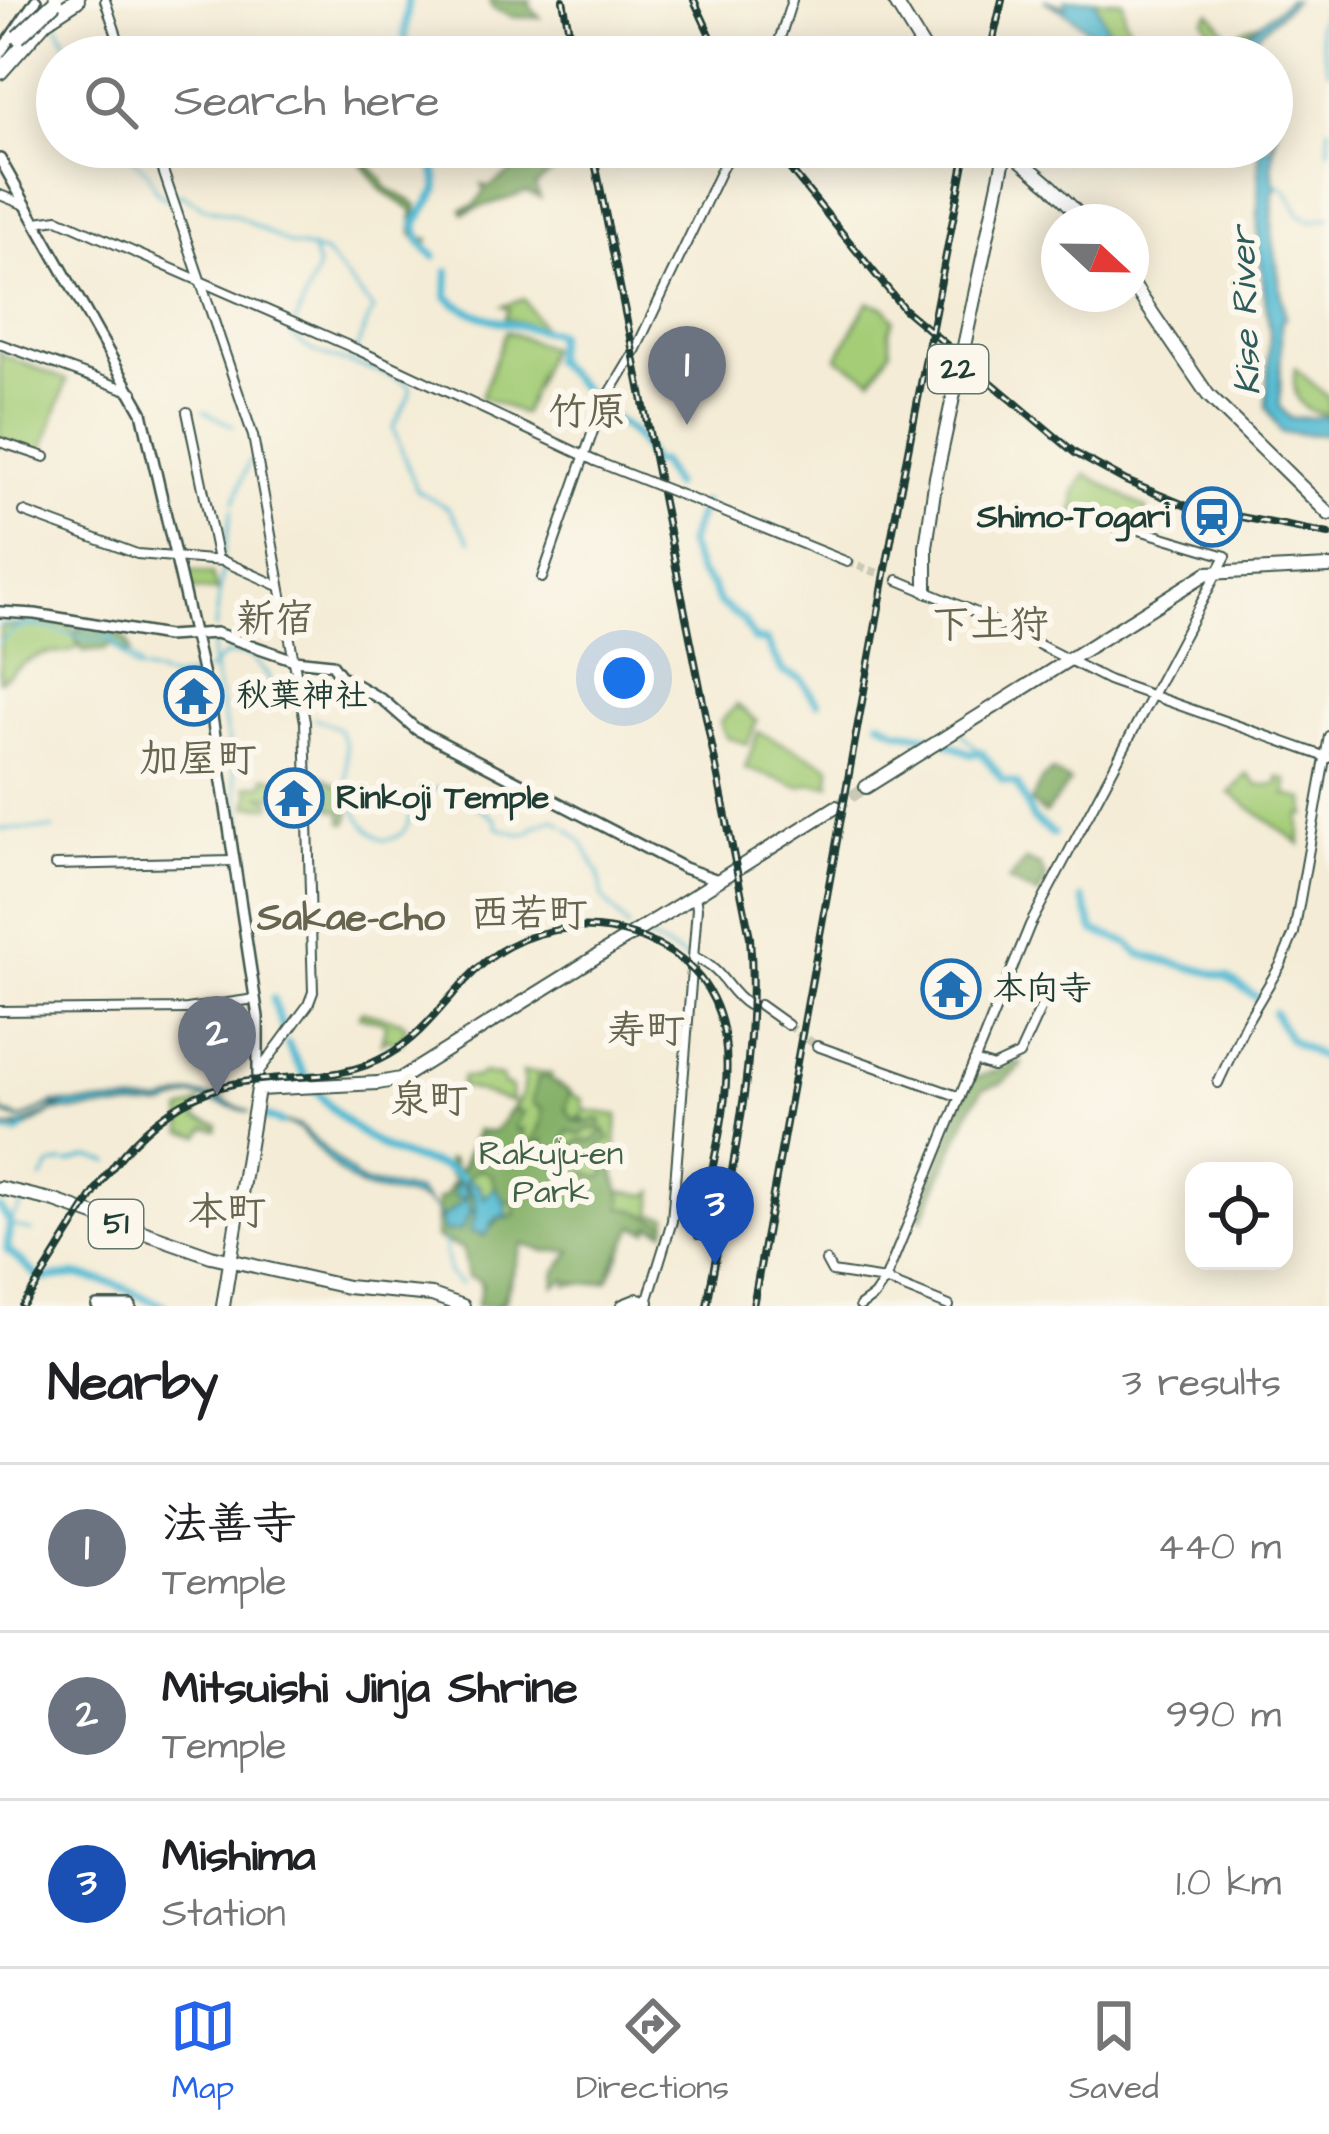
<!DOCTYPE html>
<html lang="en">
<head>
<meta charset="utf-8">
<style>
  :root { --surface:#fff; --page:#f2f2f2; --text:#202124; --muted:#757577; --line:#e0e0e0; --accent:#2563eb }
  body { margin:0; font-family:"Architects Daughter","Klee One",sans-serif; background:var(--page); color:var(--text) }
  .controls { position:absolute; right:36px; bottom:36px; display:grid; overflow:hidden; border-radius:24px; box-shadow:0 6px 30px #0003 }
  .controls button { width:108px; height:108px; display:grid; place-items:center; padding:0; border:0; border-bottom:3px solid var(--line); background:var(--surface); color:var(--text); font:60px sans-serif }
  .compass { position:absolute; left:1041px; top:204px; width:108px; height:108px; border-radius:50%; background:var(--surface); box-shadow:0 6px 30px #0003; rotate:112deg }
  .you { position:absolute; left:624px; top:678px; width:42px; height:42px; margin:-30px; border:9px solid #fff; border-radius:50%; background:#1a73e8; box-shadow:0 0 0 18px #1a73e833 }
  .badge { display:grid; place-items:center; width:78px; height:78px; border-radius:50%; background:var(--accent); color:#fff; font-size:39px; font-weight:700 }
  .pin { position:absolute; translate:-50% -99px; filter:drop-shadow(0 3px 6px #0008) }
  .pin::after { content:''; position:absolute; top:63px; width:42px; height:36px; background:inherit; clip-path:polygon(0 0,100% 0,50% 100%) }
  .list { margin:0; padding:0; list-style:none }
  h2 { display:flex; justify-content:space-between; align-items:center; height:156px; margin:0; padding:0 48px; font-size:51px }
  h2 small { font-size:39px; font-weight:400; color:var(--muted) }
  .list li { display:grid; grid-template-columns:78px 1fr auto; gap:36px; align-items:center; box-sizing:border-box; height:168px; padding:0 48px; border-top:3px solid var(--line) }
  .list b { display:block; font-size:45px; white-space:nowrap }
  .list p { margin:0; font-size:39px; white-space:nowrap; color:var(--muted) }
  .list em { font-size:39px; font-style:normal; color:var(--muted) }
  .icon { flex:none; width:66px; height:66px; fill:none; stroke:currentColor; stroke-width:2; stroke-linecap:round; stroke-linejoin:round }
  .map { position:relative; flex:none; width:1329px; height:1306px; overflow:hidden }
  .search { position:absolute; background:var(--surface); box-shadow:0 6px 30px #0003; left:36px; right:36px; top:36px; height:132px; display:flex; align-items:center; gap:30px; box-sizing:border-box; padding:0 42px; border-radius:66px; color:var(--muted); font-size:45px }
  .sheet { height:660px; background:var(--surface) }
  nav { display:flex; justify-content:space-around; align-items:center; box-sizing:border-box; height:168px; border-top:3px solid var(--line); background:var(--surface); font-size:33px; color:var(--muted) }
  nav a { display:grid; justify-items:center; gap:6px }
  nav .on { color:var(--accent) }
  .map>svg:first-child { display:block }
</style>
</head>
<body>
<div class="map">
<svg width="1329" height="1306" viewBox="0 0 1329 1306">
  <rect width="100%" height="100%" fill="#fbf7ec"/>
  <filter id="ink" filterUnits="userSpaceOnUse"><feTurbulence type="fractalNoise" baseFrequency=".00833" numOctaves="2"/><feDisplacementMap in="SourceGraphic" scale="24" xChannelSelector="R" yChannelSelector="G"/><feConvolveMatrix kernelMatrix="1 2 1 2 8 2 1 2 1" color-interpolation-filters="sRGB"/></filter>
  <filter id="wash" filterUnits="userSpaceOnUse"><feTurbulence type="fractalNoise" baseFrequency=".004" numOctaves="4" result="noise"/><feDisplacementMap in="SourceGraphic" scale="48" xChannelSelector="R" yChannelSelector="G"/><feGaussianBlur stdDeviation="2.7" result="paint"/><feColorMatrix in="noise" values="0 0 0 0 0 0 0 0 0 0 0 0 0 0 0 0 0 1.4 0 .05"/><feComposite in="paint" operator="in"/></filter>
  <g filter="url(#wash)">
    <rect width="100%" height="100%" fill="#f4ecd6"/>
    <!-- green -->
    <path fill="#a5cd78" stroke="#628556" stroke-width="3" d="M 1094,0 L 1123,1 L 1125,18 L 1144,57 L 1120,57 Z
      M 1210,12 L 1230,36 L 1259,23 L 1230,49 L 1180,57 L 1208,40 L 1211,32 L 1204,19 Z
      M 524,299 L 542,328 L 505,318 L 509,309 L 503,306 Z
      M 868,302 L 885,307 L 894,319 L 889,331 L 891,350 L 872,379 L 837,358 Z
      M 506,331 L 549,348 L 523,414 L 481,397 Z
      M 0,348 L 2,355 L 67,380 L 42,453 L 0,439 Z
      M 1295,368 L 1329,398 L 1329,414 C 1300,414 1291,395 1295,368 Z
      M 1086,474 L 1147,509 L 1138,527 L 1073,522 L 1075,491 Z
      M 183,569 L 212,574 L 217,591 L 188,589 Z
      M 26,622 L 69,624 L 79,647 C 66,657 57,650 42,655 C 26,660 13,671 0,681 L 0,626 L 12,628 Z
      M 737,705 L 757,721 L 747,744 L 726,737 L 720,722 Z
      M 758,732 L 830,766 L 830,785 L 809,784 L 800,787 L 745,768 Z
      M 1247,774 L 1258,786 L 1278,784 L 1278,777 L 1287,780 L 1286,795 L 1305,799 L 1306,815 L 1300,815 L 1300,844 L 1230,793 Z
      M 264,777 L 297,779 L 297,788 L 285,789 L 281,795 L 260,796 L 271,800 L 271,806 L 247,806 L 250,795 L 247,786 L 264,784 Z
      M 361,1011 L 401,1021 L 406,1026 L 401,1043 L 387,1039 L 381,1043 L 386,1023 L 359,1016 Z
      M 523,1072 L 551,1074 L 551,1082 L 583,1100 L 584,1110 L 618,1115 L 614,1170 L 619,1191 L 648,1195 L 654,1191 L 652,1214 L 668,1216 L 665,1231 L 651,1226 L 648,1231 L 634,1227 L 607,1282 L 566,1285 L 571,1262 L 578,1252 L 552,1238 L 542,1250 L 522,1245 L 503,1306 L 477,1305 C 490,1279 468,1274 462,1249 L 437,1239 L 438,1209 L 454,1180 L 445,1170 L 447,1165 L 459,1172 L 477,1130 L 495,1135 C 508,1115 528,1097 523,1072 Z
      M 483,1073 L 502,1077 L 503,1084 L 511,1087 L 512,1102 L 460,1086 L 462,1077 L 475,1078 Z
      M 200,1103 L 196,1119 L 218,1125 L 217,1130 L 206,1128 L 200,1136 L 183,1132 L 182,1111 Z"/>
    <!-- forest -->
    <path fill="#84b068" stroke="#52764e" stroke-width="3" fill-rule="evenodd" d="M 489,0 L 531,0 L 529,5 L 540,18 L 512,17 L 492,8 Z
      M 550,147 L 582,147 L 535,186 L 540,198 L 526,192 C 505,201 485,204 464,213 L 462,209 L 475,205 L 484,191 L 482,185 L 489,187 C 511,175 527,157 550,147 Z
      M 364,160 L 383,180 L 385,187 L 416,204 L 419,237 L 429,239 L 424,249 L 412,233 L 413,211 L 381,190 L 363,165 Z
      M 77,629 L 110,629 L 127,640 L 131,653 L 126,655 L 110,644 L 105,650 L 83,651 L 75,636 Z
      M 1052,771 L 1070,782 L 1045,814 L 1031,802 L 1042,779 Z
      M 324,777 L 348,792 L 350,817 L 347,823 L 342,822 L 342,812 L 331,809 L 330,801 L 321,798 Z
      M 1026,860 L 1040,866 L 1046,879 L 1038,895 L 1008,881 Z
      M 1021,1062 L 1022,1066 L 1001,1084 L 983,1089 L 972,1106 L 922,1219 L 918,1214 L 972,1079 Z
      M 545,1077 L 570,1091 L 566,1108 L 573,1120 L 582,1115 L 584,1120 L 576,1121 L 581,1124 L 598,1119 L 602,1121 L 599,1129 L 588,1129 L 582,1135 L 568,1131 L 563,1147 L 557,1152 L 543,1148 L 543,1139 L 538,1143 L 531,1141 C 539,1133 543,1121 542,1108 L 534,1105 L 532,1100 L 538,1078 Z
      M 515,1104 L 515,1111 L 523,1112 L 515,1127 L 518,1131 L 523,1128 L 527,1150 L 540,1146 L 557,1161 L 563,1177 L 572,1181 L 586,1172 L 601,1178 L 606,1173 L 604,1164 L 610,1162 L 623,1200 L 621,1207 C 639,1208 649,1219 667,1222 L 665,1230 L 650,1225 L 648,1231 L 634,1226 C 627,1244 611,1261 609,1279 C 597,1284 577,1286 566,1279 L 554,1286 L 556,1271 L 572,1251 L 545,1251 L 522,1244 L 502,1301 L 495,1306 L 476,1306 L 483,1285 L 480,1280 L 468,1277 L 463,1249 L 436,1237 L 438,1199 L 447,1195 L 456,1181 L 462,1195 L 461,1179 L 448,1166 L 448,1160 L 452,1160 L 455,1169 L 461,1171 L 478,1132 L 494,1132 ZM 479,1169 L 492,1175 L 494,1188 L 503,1204 L 512,1201 L 515,1204 L 515,1216 L 501,1218 L 481,1237 L 474,1198 L 463,1181 Z
      M 604,1129 L 610,1140 L 601,1144 C 601,1159 583,1167 569,1166 L 570,1147 L 580,1140 L 593,1142 Z"/>
    <!-- water -->
    <path fill="#55bbd3" stroke="#3a7c84" stroke-width="3" d="M 1044,0 L 1066,7 L 1065,0 L 1095,0 L 1120,57 L 1103,57 C 1092,25 1067,13 1044,0 Z
      M 1288,0 L 1294,0 L 1242,49 L 1244,57 L 1193,57 L 1230,49 Z
      M 1272,76 C 1293,110 1261,154 1277,188 L 1273,193 L 1272,232 L 1285,318 L 1281,323 L 1280,407 L 1290,418 L 1329,417 L 1329,435 L 1282,433 L 1266,407 L 1270,333 L 1258,243 L 1259,147 L 1272,147 Z
      M 193,1094 L 218,1098 L 250,1112 L 193,1096 L 164,1106 L 55,1111 L 21,1130 L 0,1128 C 21,1129 40,1115 61,1106 C 33,1103 32,1130 1,1113 L 0,1104 L 2,1112 L 22,1119 L 53,1103 L 160,1103 Z
      M 276,1120 L 300,1126 L 361,1182 L 417,1191 L 443,1218 L 467,1197 L 454,1197 L 457,1180 L 466,1191 L 470,1210 L 476,1212 L 475,1198 L 462,1175 L 479,1186 L 484,1198 L 495,1187 L 506,1204 L 507,1219 L 501,1216 L 492,1222 L 487,1235 L 470,1232 L 476,1214 L 470,1213 L 461,1230 L 443,1232 C 440,1187 392,1199 362,1187 C 341,1179 317,1147 301,1131 C 294,1124 284,1124 276,1120 Z"/>
    <g fill="none" stroke-linecap="round" stroke-linejoin="round">
      <!-- stream -->
      <path stroke="#55bbd3" stroke-width="3" d="M 1327,0 L 1318,26 L 1329,70
        M 57,24 L 73,57
        M 1329,127 L 1329,150
        M 118,147 L 147,171 L 155,190 L 167,199 L 181,194 L 203,207 L 237,216 L 289,244 L 325,253 L 373,309 L 352,359
        M 1278,185 L 1285,189 L 1301,216 L 1313,221 L 1329,217
        M 312,248 L 318,267 L 291,334 C 315,364 375,362 410,386 L 410,396 L 393,428 L 417,490 L 448,508 L 470,541
        M 204,411 L 233,426
        M 234,503 L 249,460
        M 223,556 L 232,510
        M 0,625 L 52,621
        M 73,625 L 107,633 L 139,666
        M 215,629 L 223,565
        M 214,637 L 212,660 L 232,759
        M 0,642 C 36,606 72,646 109,640 L 134,668 L 172,678 L 199,675
        M 207,671 L 225,655 L 248,654 L 267,674 L 274,690 L 295,706
        M 315,718 L 339,729 L 346,745 L 347,781
        M 961,733 L 981,752
        M 233,764 L 242,821
        M 349,787 C 354,811 362,828 383,840 C 403,839 411,825 411,806 L 405,804 L 408,797 L 439,788 L 461,795
        M 466,798 L 496,820 L 498,828 L 520,834 L 531,832 L 533,827 L 554,819 L 563,825
        M 243,824 L 244,841
        M 0,829 L 53,829
        M 568,829 L 582,842 L 599,874 L 603,898 L 628,928
        M 252,922 L 253,929
        M 642,935 L 688,959
        M 0,1130 L 17,1135 L 25,1128
        M 68,1163 L 89,1157 L 110,1162
        M 42,1179 L 51,1165 L 64,1162
        M 10,1222 L 25,1200
        M 10,1225 L 31,1231
        M 444,1240 L 449,1274 L 461,1284"/>
      <!-- river -->
      <path stroke="#55bbd3" stroke-width="8" d="M 403,57 L 408,0
        M 383,147 C 413,152 438,148 437,190 L 415,224 L 421,242 L 434,256
        M 448,271 L 447,297 C 479,323 519,324 557,334 L 553,360 L 594,400
        M 604,411 L 634,434 L 653,463
        M 660,462 L 673,485
        M 703,503 L 688,544 L 699,573 L 712,586 L 719,603 L 743,620 L 754,640 L 766,641 L 783,672 L 801,679 L 817,702
        M 880,721 L 892,728
        M 898,731 L 939,738
        M 946,742 L 970,754 L 981,752 L 999,775
        M 1002,780 L 1017,784 L 1033,819 L 1053,834
        M 1083,899 L 1094,931 L 1128,943 L 1139,954 L 1227,977 L 1258,998
        M 273,999 L 284,1033
        M 1274,1013 L 1289,1039 L 1329,1062
        M 288,1044 C 307,1090 354,1137 401,1155 C 423,1163 443,1163 462,1178
        M 260,1115 L 281,1122
        M 0,1208 L 10,1222 L 7,1250 L 41,1279 L 77,1275 L 115,1284 L 164,1306"/>
    </g>
  </g>
  <g filter="url(#ink)">
    <g fill="none" stroke-linecap="round" stroke-linejoin="round">
      <!-- tertiary-tunnel -->
      <path stroke="#c9c9b6" stroke-width="8" stroke-dasharray="8 4" stroke-linecap="butt" d="M 847,562 L 898,580
        M 788,1025 L 817,1046"/>
      <!-- primary-tunnel -->
      <path stroke="#c9c9b6" stroke-width="12" stroke-dasharray="12 6" stroke-linecap="butt" d="M 836,807 L 866,787"/>
      <defs>
        <path id="tertiary" d="M 105,0 L 124,57
          M 774,57 L 792,0
          M 155,147 L 253,436 L 305,722 L 313,992 L 308,1005 L 260,1070
          M 0,195 L 25,205
          M 36,222 L 58,219 L 358,350 L 595,461
          M 0,344 L 133,392
          M 187,412 L 218,560
          M 0,442 L 45,457
          M 709,506 L 847,562
          M 24,512 L 137,554 L 223,561 L 279,586
          M 542,578 L 601,408 L 635,351 L 732,147
          M 898,580 L 977,613 L 1108,680 L 1329,758
          M 55,865 L 232,861
          M 694,957 C 726,971 725,990 748,1005
          M 760,1005 L 788,1025
          M 0,1011 L 187,1009 L 255,999
          M 817,1046 L 960,1097
          M 974,1061 L 993,1067 L 1019,1055 L 1042,1005
          M 1218,1083 L 1246,1023 L 1281,964 L 1294,933 L 1329,736
          M 826,1261 L 832,1272 L 885,1280 L 949,1306
          M 647,1302 L 672,1221 L 697,908 L 695,896
          M 860,1306 L 874,1296 L 885,1280 L 1030,925 L 1226,556 L 1136,529 L 1116,527"/>
        <path id="secondary" d="M 0,53 L 36,0
          M 0,159 L 142,412 L 211,710 L 258,1017 L 258,1089
          M 0,612 L 35,614 L 167,636 L 216,633 L 294,660 L 332,664 L 341,676 L 384,701 L 416,729 L 684,868 L 718,880
          M 97,1306 L 131,1306"/>
        <path id="primary" d="M 894,0 L 929,57
          M 1006,148 L 1051,186 L 1086,222
          M 1131,282 L 1208,395 L 1329,514
          M 926,591 L 926,547 L 936,477 L 1004,159 L 1011,152
          M 866,787 L 1207,573 L 1329,567
          M 0,1188 L 55,1201 L 211,1256 L 347,1287 L 432,1295 L 463,1306
          M 223,1306 L 258,1089 L 378,1083 L 400,1079 L 836,807
          M 623,1306 L 638,1300 L 647,1302"/>
        <path id="trunk" d="M 0,72 L 45,21 L 77,0"/>
      </defs>
      <!-- tertiary casing -->
      <use href="#tertiary" stroke="#3f574c" stroke-width="12"/>
      <!-- secondary casing -->
      <use href="#secondary" stroke="#3f574c" stroke-width="14"/>
      <!-- primary casing -->
      <use href="#primary" stroke="#3f574c" stroke-width="16"/>
      <!-- trunk casing -->
      <use href="#trunk" stroke="#3f574c" stroke-width="18"/>
      <!-- tertiary -->
      <use href="#tertiary" stroke="#fff" stroke-width="8"/>
      <!-- secondary -->
      <use href="#secondary" stroke="#fff" stroke-width="9"/>
      <!-- primary -->
      <use href="#primary" stroke="#fff" stroke-width="12"/>
      <!-- trunk -->
      <use href="#trunk" stroke="#fff" stroke-width="14"/>
      <defs>
        <path id="rail" d="M 563,0 L 574,57
          M 694,0 L 720,57
          M 989,57 L 1002,0
          M 592,147 L 750,937 C 760,1061 728,1185 707,1306
          M 772,147 L 904,309 L 1075,453 L 1126,481 L 1189,507 L 1329,534
          M 22,1306 C 84,1221 121,1107 237,1083 C 289,1073 340,1083 388,1055 C 437,1027 459,972 509,946 C 547,926 592,922 633,935 C 777,982 717,1131 698,1236
          M 753,1306 L 898,502 L 967,147"/>
      </defs>
      <!-- rail casing -->
      <use href="#rail" stroke="#1f3d34" stroke-width="8"/>
      <!-- rail -->
      <use href="#rail" stroke="#fbf7ec" stroke-width="3" stroke-dasharray="9" stroke-linecap="butt"/>
      <defs>
        <path id="tertiary-bridge" d="M 595,461 L 709,506"/>
        <path id="trunk-bridge" d="M 18,37 L 55,2"/>
      </defs>
      <!-- tertiary-bridge casing -->
      <use href="#tertiary-bridge" stroke="#3f574c" stroke-width="12" stroke-linecap="butt"/>
      <!-- trunk-bridge casing -->
      <use href="#trunk-bridge" stroke="#3f574c" stroke-width="18" stroke-linecap="butt"/>
      <!-- tertiary-bridge -->
      <use href="#tertiary-bridge" stroke="#fff" stroke-width="8"/>
      <!-- trunk-bridge -->
      <use href="#trunk-bridge" stroke="#fff" stroke-width="14"/>
    </g>
  </g>
  <!-- icons -->
  <defs>
    <symbol id="station-ring" viewBox="-11 -11 22 22"><circle r="9.5" fill="#fbf7ec" stroke="#1f6fb2" stroke-width="1.5"/><path d="M-3-6H3Q5-6 5-4V2Q5 4 3 4L4.5 6H3L1.5 4h-3L-3 6H-4.5L-3 4Q-5 4-5 2V-4Q-5-6-3-6ZM-3.5-4v3h7v-3ZM-3.5 1v1.5H-2V1ZM2 1v1.5H3.5V1Z" fill="#1f6fb2"/></symbol>
    <symbol id="temple-ring" viewBox="-11 -11 22 22"><circle r="9.5" fill="#fbf7ec" stroke="#1f6fb2" stroke-width="1.5"/><path d="M0-6L5-2H3V0L6.5 2.5H4V6H1.5V3h-3V6H-4V2.5H-6.5L-3 0V-2H-5Z" fill="#1f6fb2"/></symbol>
  </defs>
  <g fill-rule="evenodd">
    <use href="#station-ring" x="1179" y="484" width="66" height="66"/>
    <use href="#temple-ring" x="161" y="663" width="66" height="66"/>
    <use href="#temple-ring" x="261" y="765" width="66" height="66"/>
    <use href="#temple-ring" x="918" y="956" width="66" height="66"/>
  </g>
  <g text-anchor="middle" dominant-baseline="central" stroke-width="12" stroke-linejoin="round" paint-order="stroke">
    <!-- shield labels -->
    <g fill="#fbf7ec" stroke="#61756b" stroke-width="3">
      <rect x="928" y="345" width="60" height="48" rx="9"/>
      <rect x="89" y="1200" width="54" height="48" rx="9"/>
    </g>
    <g font-size="30" font-weight="bold" fill="#1f3d34">
      <text x="958" y="369">22</text>
      <text x="116" y="1224">51</text>
    </g>
    <!-- poi labels -->
    <g font-size="33" font-weight="bold" fill="#1f3d34" stroke="#fbf7ec" text-anchor="start">
      <text x="1170" y="517" text-anchor="end">Shimo-Togari</text>
      <text x="236" y="696">秋葉神社</text>
      <text x="336" y="798">Rinkoji Temple</text>
      <text x="993" y="989">本向寺</text>
    </g>
    <!-- park labels -->
    <g font-size="33" fill="#406145" stroke="#fbf7ec">
      <text x="551" y="1154">Rakuju-en<tspan x="551" dy="38">Park</tspan></text>
    </g>
    <!-- water labels -->
    <g font-size="36" font-style="italic" fill="#2c5c5c" stroke="#fbf7ec">
      <text transform="translate(1246 311) rotate(-92)">Kise River</text>
    </g>
    <!-- quarter labels -->
    <g font-size="39" font-weight="bold" fill="#66654f" stroke="#fbf7ec">
      <text x="587" y="413">竹原</text>
      <text x="275" y="620">新宿</text>
      <text x="990" y="626">下土狩</text>
      <text x="198" y="760">加屋町</text>
      <text x="529" y="915">西若町</text>
      <text x="351" y="919">Sakae-cho</text>
      <text x="646" y="1031">寿町</text>
      <text x="429" y="1101">泉町</text>
      <text x="227" y="1213">本町</text>
    </g>
  </g>
</svg>
<div class="controls">
<button><svg class="icon" aria-label="locate" viewBox="0 0 24 24"><circle cx="12" cy="12" r="6"/><path d="M12 2v4M12 18v4M2 12h4M18 12h4"/></svg></button>
</div>
<svg class="compass" viewBox="-18 -18 36 36"><path d="M0-13l5 13h-10z" fill="#e53935"/><path d="M0 13l5-13h-10z" fill="#757577"/></svg>
<div class="you"></div>
<div class="pin badge" style="left:687px;top:425px;background:#6b7280">1</div>
<div class="pin badge" style="left:217px;top:1095px;background:#6b7280">2</div>
<div class="pin badge" style="left:715px;top:1265px;background:#1a4fb4">3</div>
<div class="search"><svg class="icon" aria-label="search" viewBox="0 0 24 24"><circle cx="10" cy="10" r="6"/><path d="M15 15l6 6"/></svg>Search here</div>
</div>
<section class="sheet">
<h2>Nearby<small>3 results</small></h2>
<ul class="list">
<li><span class="badge" style="background:#6b7280">1</span><div><b>法善寺</b><p>Temple</p></div><em>440 m</em></li>
<li><span class="badge" style="background:#6b7280">2</span><div><b>Mitsuishi Jinja Shrine</b><p>Temple</p></div><em>990 m</em></li>
<li><span class="badge" style="background:#1a4fb4">3</span><div><b>Mishima</b><p>Station</p></div><em>1.0 km</em></li>
</ul>
</section>
<nav>
<a class="on"><svg class="icon" aria-label="map" viewBox="0 0 24 24"><path d="M3 6l6-2 6 2 6-2v14l-6 2-6-2-6 2zM9 4v14M15 6v14"/></svg>Map</a>
<a><svg class="icon" aria-label="directions" viewBox="0 0 24 24"><path d="M12 3l9 9-9 9-9-9zM9 14v-3h6M13 9l2 2-2 2"/></svg>Directions</a>
<a><svg class="icon" aria-label="saved" viewBox="0 0 24 24"><path d="M7 4h10v16l-5-4-5 4z"/></svg>Saved</a>
</nav>
</body>
</html>
